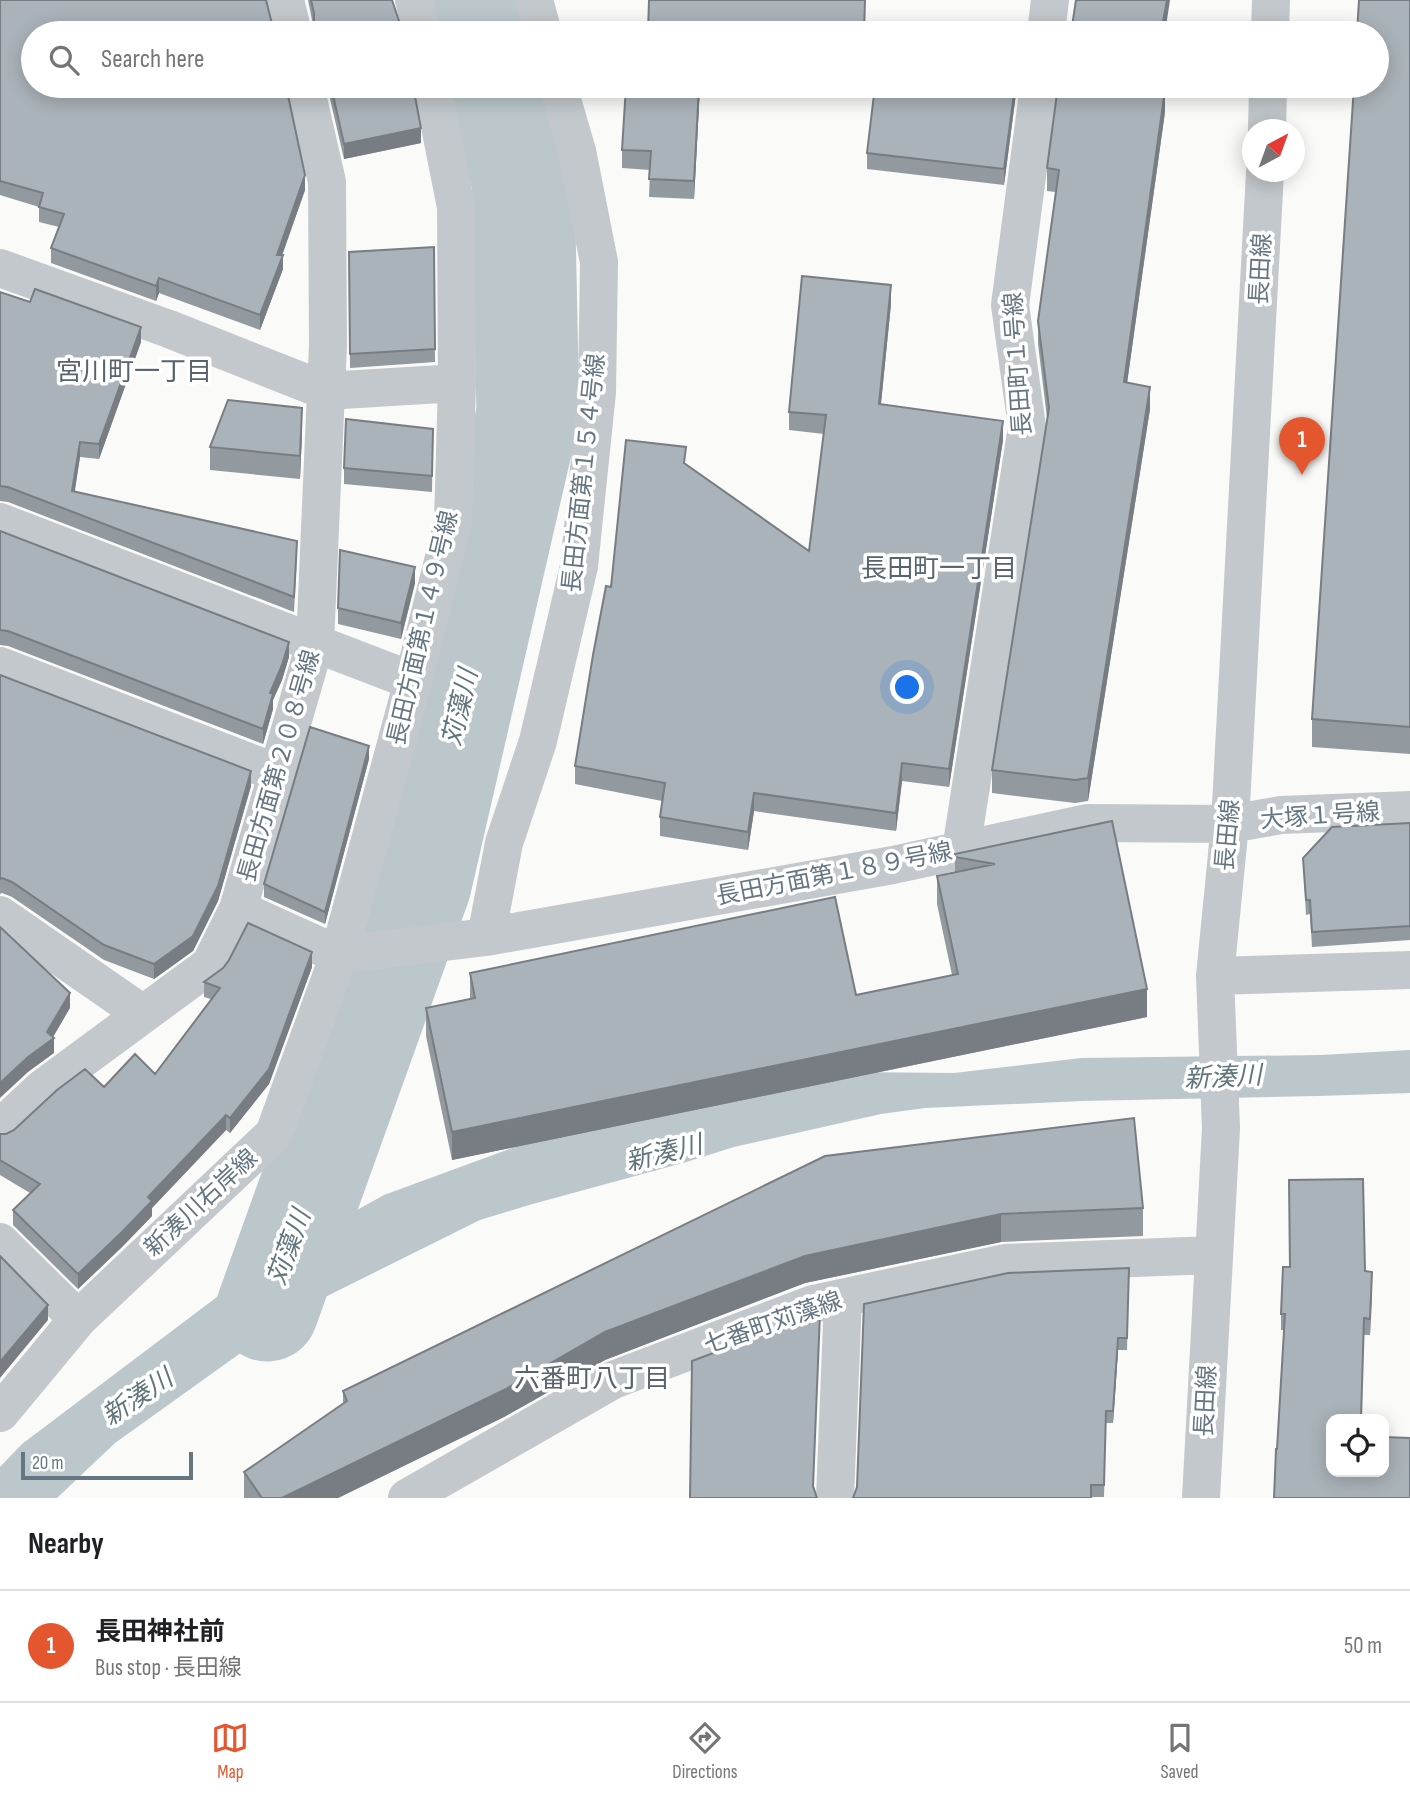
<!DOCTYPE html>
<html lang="en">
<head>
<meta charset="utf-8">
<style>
  :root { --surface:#fff; --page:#f6f6f6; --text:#202124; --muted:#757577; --line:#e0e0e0; --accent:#e4572e }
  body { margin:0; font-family:"Sofia Sans Condensed","Noto Sans JP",sans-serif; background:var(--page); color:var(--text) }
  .controls { position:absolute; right:21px; bottom:21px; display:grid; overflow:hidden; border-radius:14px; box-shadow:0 4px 18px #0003 }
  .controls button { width:63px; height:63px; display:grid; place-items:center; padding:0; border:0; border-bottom:2px solid var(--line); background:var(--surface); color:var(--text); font:35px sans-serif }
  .compass { position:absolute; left:1242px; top:119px; width:63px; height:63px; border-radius:50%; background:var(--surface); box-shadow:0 4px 18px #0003; rotate:41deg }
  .scale { position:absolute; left:21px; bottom:18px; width:172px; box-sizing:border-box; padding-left:7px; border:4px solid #657683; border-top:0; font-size:19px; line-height:24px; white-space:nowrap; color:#657683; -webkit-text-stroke:5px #fff; paint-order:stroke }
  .you { position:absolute; left:908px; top:688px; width:24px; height:24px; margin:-18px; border:5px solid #fff; border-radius:50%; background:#1a73e8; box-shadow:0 0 0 10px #1a73e833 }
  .badge { display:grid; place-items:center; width:46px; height:46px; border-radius:50%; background:var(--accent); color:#fff; font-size:23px; font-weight:700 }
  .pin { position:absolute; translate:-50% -58px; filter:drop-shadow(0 2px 4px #0008) }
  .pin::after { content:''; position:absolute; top:37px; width:24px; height:21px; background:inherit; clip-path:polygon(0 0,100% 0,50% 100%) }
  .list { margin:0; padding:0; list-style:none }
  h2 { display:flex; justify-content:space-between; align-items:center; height:91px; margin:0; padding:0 28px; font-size:30px }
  h2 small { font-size:23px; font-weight:400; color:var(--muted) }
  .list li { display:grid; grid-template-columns:46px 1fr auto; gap:21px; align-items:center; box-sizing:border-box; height:112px; padding:0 28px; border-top:2px solid var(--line) }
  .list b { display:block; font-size:26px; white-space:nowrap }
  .list p { margin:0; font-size:23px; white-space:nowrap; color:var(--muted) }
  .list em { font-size:23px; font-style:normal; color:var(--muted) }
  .icon { flex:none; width:38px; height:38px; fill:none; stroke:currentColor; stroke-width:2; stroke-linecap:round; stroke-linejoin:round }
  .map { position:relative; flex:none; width:1410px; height:1498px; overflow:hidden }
  .search { position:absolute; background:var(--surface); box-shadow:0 4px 18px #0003; left:21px; right:21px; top:21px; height:77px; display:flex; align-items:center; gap:18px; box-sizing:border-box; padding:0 24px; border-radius:38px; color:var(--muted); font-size:26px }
  .sheet { height:203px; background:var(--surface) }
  nav { display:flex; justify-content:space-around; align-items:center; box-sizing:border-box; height:98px; border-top:2px solid var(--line); background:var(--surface); font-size:19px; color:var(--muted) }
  nav a { display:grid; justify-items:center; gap:4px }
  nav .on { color:var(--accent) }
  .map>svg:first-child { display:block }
</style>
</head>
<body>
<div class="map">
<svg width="1410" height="1498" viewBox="0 0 1410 1498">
  <rect width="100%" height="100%" fill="#fafaf8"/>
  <!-- water -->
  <path fill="#bbc7cb" d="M 1410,1050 L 1410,1093 L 1317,1096 L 1082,1101 L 925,1108 L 881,1114 L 734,1147 L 683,1163 L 529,1205 L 480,1220 L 305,1307 L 115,1443 L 57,1498 L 0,1498 L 0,1467 L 22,1444 L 262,1263 L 384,1195 L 605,1114 L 850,1072 L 954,1073 L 1081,1058 L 1321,1055 Z"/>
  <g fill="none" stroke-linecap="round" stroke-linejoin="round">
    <!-- river -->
    <path stroke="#bbc7cb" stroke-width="103" d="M 474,0 L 483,33
      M 267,1310 L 420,884 L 528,414 L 523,180 L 497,86"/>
    <!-- minor -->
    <path stroke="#c3c8cc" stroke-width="38" d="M 285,0 L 293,33
      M 414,0 L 422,33
      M 534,0 L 543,33
      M 1046,33 L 1050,0
      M 1270,33 L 1271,0
      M 1267,130 L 1268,86
      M 0,268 L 169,329 L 326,391 L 457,383
      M 0,522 L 413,681
      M 0,666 L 277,773
      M 961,850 L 1027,427 L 1010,305 L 1039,86
      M 238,909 L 339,955
      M 0,915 L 143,1014
      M 486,937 L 504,843 L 538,741 L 579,566 L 597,392 L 599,262 L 577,151 L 558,86
      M 339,955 L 486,937 L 893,865 L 1087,823 L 1230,824 L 1281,815 L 1410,810
      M 1215,976 L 1410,970
      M 0,1128 L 43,1088 L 210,965 L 238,909 L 315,644 L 328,345 L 327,182 L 305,86
      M 0,1242 L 78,1319
      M 0,1413 L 78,1319 L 274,1134 L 339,955 L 413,681 L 453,522 L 457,383 L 456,207 L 432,86
      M 407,1498 L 613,1380 L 813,1304 L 1005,1263 L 1214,1255
      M 835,1498 L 843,1298
      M 1201,1498 L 1221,1128 L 1215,976 L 1230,824 L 1265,172"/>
  </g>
  <!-- wall -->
  <path fill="#929a9f" d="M 0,0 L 33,33 L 305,190 L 282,255 L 283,269 L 260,330 L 159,293 L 156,301 L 51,263 L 51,248 L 59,227 L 39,222 L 39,207 L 0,195 Z
    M 308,0 L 393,0 L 313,25 Z
    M 1410,0 L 1410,754 L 1312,747 L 1312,719 Z
    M 327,86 L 413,86 L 421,143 L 344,159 Z
    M 646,86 L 863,86 L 863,93 L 700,88 L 694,199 L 649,197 L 650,170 L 622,168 L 622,150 Z
    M 1017,86 L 1004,185 L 867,169 L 867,153 Z
    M 1156,88 L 1165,112 L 1127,383 L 1150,409 L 1088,801 L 1075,803 L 992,793 L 992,770 L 1047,418 L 1038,344 L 1038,321 L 1056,192 L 1047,191 L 1047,168 Z
    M 434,247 L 435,362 L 350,368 L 349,252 Z
    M 0,292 L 141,342 L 99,459 L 80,457 L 75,491 L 297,556 L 294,612 L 8,502 L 0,501 Z
    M 891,304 L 881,404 L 1003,440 L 949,787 L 902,781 L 896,831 L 754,811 L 748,850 L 660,836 L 660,817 L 662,801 L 575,784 L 575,766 L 611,587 L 686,465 L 809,551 L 824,434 L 789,430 L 789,412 Z
    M 433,429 L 432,492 L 344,484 L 344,468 Z
    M 302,431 L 300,479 L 210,470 L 210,447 Z
    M 0,531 L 289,657 L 282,680 L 273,700 L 273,709 L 263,744 L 8,646 L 0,645 Z
    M 415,583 L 401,639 L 338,624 L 338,608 Z
    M 0,675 L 251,786 L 218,901 L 193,951 L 154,979 L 104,960 L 12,897 L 2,893 L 0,894 Z
    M 369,759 L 325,924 L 264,897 L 264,884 Z
    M 1112,821 L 1147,1017 L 452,1160 L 426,1036 L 426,1008 L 470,999 L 470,973 L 856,995 L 952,975 L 937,904 L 937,876 L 955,872 L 955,854 Z
    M 1410,823 L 1410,940 L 1312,947 L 1310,914 L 1306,915 L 1303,858 Z
    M 312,967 L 269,1084 L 230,1133 L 226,1130 L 152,1208 L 152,1216 L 122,1247 L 78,1289 L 13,1225 L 13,1210 L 30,1193 L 0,1175 L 0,1134 L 6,1134 L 104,1087 L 155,1074 L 211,999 L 204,997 L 204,982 Z
    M 825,1156 L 1143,1208 L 1143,1236 L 1001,1242 L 805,1283 L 605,1360 L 504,1417 L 338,1498 L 244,1498 L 244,1472 L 343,1404 L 343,1391 Z
    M 1129,1268 L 1127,1350 L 1118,1350 L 1113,1423 L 1106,1423 L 1104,1497 L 853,1498 Z
    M 1365,1271 L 1372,1288 L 1370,1335 L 1364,1335 L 1277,1449 L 1284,1330 L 1281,1330 L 1281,1314 Z"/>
  <!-- shaded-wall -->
  <path fill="#777d82" d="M 1167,0 L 1170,0 L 1165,33 L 1161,33 Z
    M 699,86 L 700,86 L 694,199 L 694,181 Z
    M 1015,86 L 1017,86 L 1004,185 L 1004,169 Z
    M 1165,90 L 1165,112 L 1124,405 L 1124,382 Z
    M 421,128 L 421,143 L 344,159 L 344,144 Z
    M 305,175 L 305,190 L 277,270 L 277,255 Z
    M 283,255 L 283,269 L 260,330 L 260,315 Z
    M 159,278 L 159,293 L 156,301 L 156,286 Z
    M 891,285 L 891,304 L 879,422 L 879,404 Z
    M 141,327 L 141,342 L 99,459 L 99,444 Z
    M 1150,387 L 1150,409 L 1088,801 L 1088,778 Z
    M 302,408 L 302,431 L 300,479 L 300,456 Z
    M 1003,421 L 1003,440 L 949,787 L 949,769 Z
    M 80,442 L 80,457 L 72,506 L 72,491 Z
    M 415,567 L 415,583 L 401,639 L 401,623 Z
    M 289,642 L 289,657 L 282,680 L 273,700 L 273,709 L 263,744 L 263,729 L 270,693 Z
    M 369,746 L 369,759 L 325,924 L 325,912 Z
    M 902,763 L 902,781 L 896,831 L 896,813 Z
    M 251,771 L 251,786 L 218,901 L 193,951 L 154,979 L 154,964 Z
    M 754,793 L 754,811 L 748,850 L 748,832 Z
    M 312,952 L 312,967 L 269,1084 L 230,1133 L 230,1118 Z
    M 1147,989 L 1147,1017 L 452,1160 L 452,1132 Z
    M 70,993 L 70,1008 L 52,1039 L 54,1038 L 54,1053 L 28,1072 L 0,1098 L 0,1083 L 47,1032 Z
    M 226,1115 L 226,1130 L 152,1208 L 152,1216 L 122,1247 L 78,1289 L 78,1274 L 148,1197 Z
    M 1001,1214 L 1001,1242 L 805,1283 L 605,1360 L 504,1417 L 338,1498 L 282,1498 L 605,1332 L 805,1256 Z
    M 1372,1272 L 1372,1288 L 1370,1335 L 1370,1319 Z
    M 48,1305 L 48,1320 L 0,1378 L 0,1362 Z
    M 1118,1338 L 1118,1350 L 1113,1423 L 1113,1411 Z"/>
  <!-- building -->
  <path fill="#aab3b9" stroke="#777d82" stroke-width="2" d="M 0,0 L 266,0 L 272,24 L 277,33 L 33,33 L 33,86 L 286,86 L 305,175 L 277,255 L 283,255 L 260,315 L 159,278 L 156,286 L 51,248 L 64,214 L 39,207 L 43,193 L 0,181 Z
    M 311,0 L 392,0 L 403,33 L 308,33 L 314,24 L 314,13 Z
    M 649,0 L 865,0 L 864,33 L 648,33 Z
    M 1076,0 L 1167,0 L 1161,33 L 1071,33 Z
    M 1359,0 L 1410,0 L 1410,727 L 1312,719 L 1354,86 L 1377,86 L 1377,33 L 1357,33 Z
    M 331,86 L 413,86 L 421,128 L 344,144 Z
    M 626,86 L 646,87 L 646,86 L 699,86 L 694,181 L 649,179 L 651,151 L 622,150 Z
    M 875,86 L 1015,86 L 1004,169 L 867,153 Z
    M 1058,86 L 1152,86 L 1152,88 L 1165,90 L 1124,382 L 1150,387 L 1088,778 L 1075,780 L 992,770 L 1049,408 L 1038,321 L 1059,170 L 1047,168 Z
    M 434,247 L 435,349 L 350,354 L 349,252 Z
    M 802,276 L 891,285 L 879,404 L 1003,421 L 949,769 L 902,763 L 896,813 L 754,793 L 748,832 L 660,817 L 665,783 L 575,766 L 593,655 L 606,586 L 611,587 L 626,440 L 686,447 L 684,463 L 809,551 L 826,415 L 789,412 Z
    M 35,289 L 141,327 L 99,444 L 80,442 L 72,491 L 297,541 L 294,597 L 8,487 L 0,486 L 0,292 L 30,302 Z
    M 228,400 L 302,408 L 300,456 L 210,447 Z
    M 346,419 L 433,429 L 432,476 L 344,468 Z
    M 0,531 L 289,642 L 282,665 L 270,693 L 273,694 L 263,729 L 8,631 L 0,630 Z
    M 340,550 L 415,567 L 401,623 L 338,608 Z
    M 0,675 L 251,771 L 218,886 L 193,936 L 154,964 L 104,945 L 12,882 L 2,878 L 0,879 Z
    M 310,727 L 369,746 L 325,912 L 264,884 Z
    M 1112,821 L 1147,989 L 452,1132 L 426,1008 L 475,998 L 470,973 L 835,897 L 856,995 L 958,974 L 937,876 L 995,864 L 955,857 L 955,854 Z
    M 1410,823 L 1410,926 L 1312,932 L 1310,900 L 1306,900 L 1303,858 L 1332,827 Z
    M 248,923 L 312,952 L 269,1069 L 230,1118 L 226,1115 L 148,1197 L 152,1201 L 122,1232 L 78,1274 L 13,1210 L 40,1184 L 0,1160 L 0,1134 L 6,1134 L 14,1130 L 57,1090 L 85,1069 L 104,1087 L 135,1054 L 155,1074 L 220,988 L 204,982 L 223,968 L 229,960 Z
    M 0,927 L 70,993 L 47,1032 L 54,1038 L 28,1057 L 0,1083 Z
    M 1134,1118 L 1143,1208 L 1001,1214 L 805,1256 L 605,1332 L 504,1390 L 282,1498 L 262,1498 L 244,1472 L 347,1401 L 343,1391 L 825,1156 Z
    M 1363,1179 L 1365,1271 L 1372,1272 L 1370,1319 L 1364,1318 L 1361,1419 L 1331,1419 L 1331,1472 L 1384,1472 L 1384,1437 L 1410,1438 L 1410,1498 L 1274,1498 L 1276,1449 L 1277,1449 L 1285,1314 L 1281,1314 L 1283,1267 L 1290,1267 L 1289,1180 Z
    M 0,1256 L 48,1305 L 0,1362 Z
    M 1129,1268 L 1127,1338 L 1118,1338 L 1113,1411 L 1106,1411 L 1104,1485 L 1091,1485 L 1091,1498 L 853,1498 L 857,1487 L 864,1304 L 1008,1273 Z
    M 820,1313 L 813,1486 L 817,1498 L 690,1498 L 692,1361 Z"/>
  <g text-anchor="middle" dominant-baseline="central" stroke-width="7" stroke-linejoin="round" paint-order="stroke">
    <!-- street labels -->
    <g font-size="24" fill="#657683" stroke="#fff">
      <text transform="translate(1261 269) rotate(-87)">長田線</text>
      <text transform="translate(1018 364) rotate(-94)">長田町１号線</text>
      <text transform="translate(584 473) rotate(-84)">長田方面第１５４号線</text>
      <text transform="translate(423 628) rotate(-77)">長田方面第１４９号線</text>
      <text transform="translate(279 766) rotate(-74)">長田方面第２０８号線</text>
      <text transform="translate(1320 816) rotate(-4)">大塚１号線</text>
      <text transform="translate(1228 835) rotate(-85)">長田線</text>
      <text transform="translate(834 874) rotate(-11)">長田方面第１８９号線</text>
      <text transform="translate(201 1203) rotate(-43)">新湊川右岸線</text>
      <text transform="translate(773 1323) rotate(-19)">七番町苅藻線</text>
      <text transform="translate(1206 1401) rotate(-87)">長田線</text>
    </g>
    <!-- neighbourhood labels -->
    <g font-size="26" fill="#57646e" stroke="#fff">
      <text x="134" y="372">宮川町一丁目</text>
      <text x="939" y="569">長田町一丁目</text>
      <text x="592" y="1379">六番町八丁目</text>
    </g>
    <!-- water labels -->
    <g font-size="26" font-style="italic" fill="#60757c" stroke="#fff">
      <text transform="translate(461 708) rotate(-77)">苅藻川</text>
      <text transform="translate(1223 1078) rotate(-3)">新湊川</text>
      <text transform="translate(664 1154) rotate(-14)">新湊川</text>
      <text transform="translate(290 1248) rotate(-70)">苅藻川</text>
      <text transform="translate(138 1398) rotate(-34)">新湊川</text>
    </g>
  </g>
</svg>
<div class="controls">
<button><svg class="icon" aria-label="locate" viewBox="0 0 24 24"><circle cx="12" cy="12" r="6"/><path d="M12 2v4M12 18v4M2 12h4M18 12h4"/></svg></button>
</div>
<svg class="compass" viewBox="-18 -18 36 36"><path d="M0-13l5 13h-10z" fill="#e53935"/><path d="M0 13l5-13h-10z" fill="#757577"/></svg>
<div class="scale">20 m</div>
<div class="you"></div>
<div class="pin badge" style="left:1302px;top:475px">1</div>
<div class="search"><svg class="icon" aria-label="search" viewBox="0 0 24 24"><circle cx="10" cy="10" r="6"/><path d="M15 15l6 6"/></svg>Search here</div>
</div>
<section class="sheet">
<h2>Nearby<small></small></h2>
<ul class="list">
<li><span class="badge">1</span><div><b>長田神社前</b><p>Bus stop · 長田線</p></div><em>50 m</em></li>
</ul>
</section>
<nav>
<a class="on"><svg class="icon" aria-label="map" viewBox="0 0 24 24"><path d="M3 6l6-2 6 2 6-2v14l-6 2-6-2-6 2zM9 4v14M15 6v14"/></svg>Map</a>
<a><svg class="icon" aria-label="directions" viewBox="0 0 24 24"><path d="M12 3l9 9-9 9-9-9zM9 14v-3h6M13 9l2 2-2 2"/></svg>Directions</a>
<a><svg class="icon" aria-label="saved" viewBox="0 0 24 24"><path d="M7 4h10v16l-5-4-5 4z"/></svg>Saved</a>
</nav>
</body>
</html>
